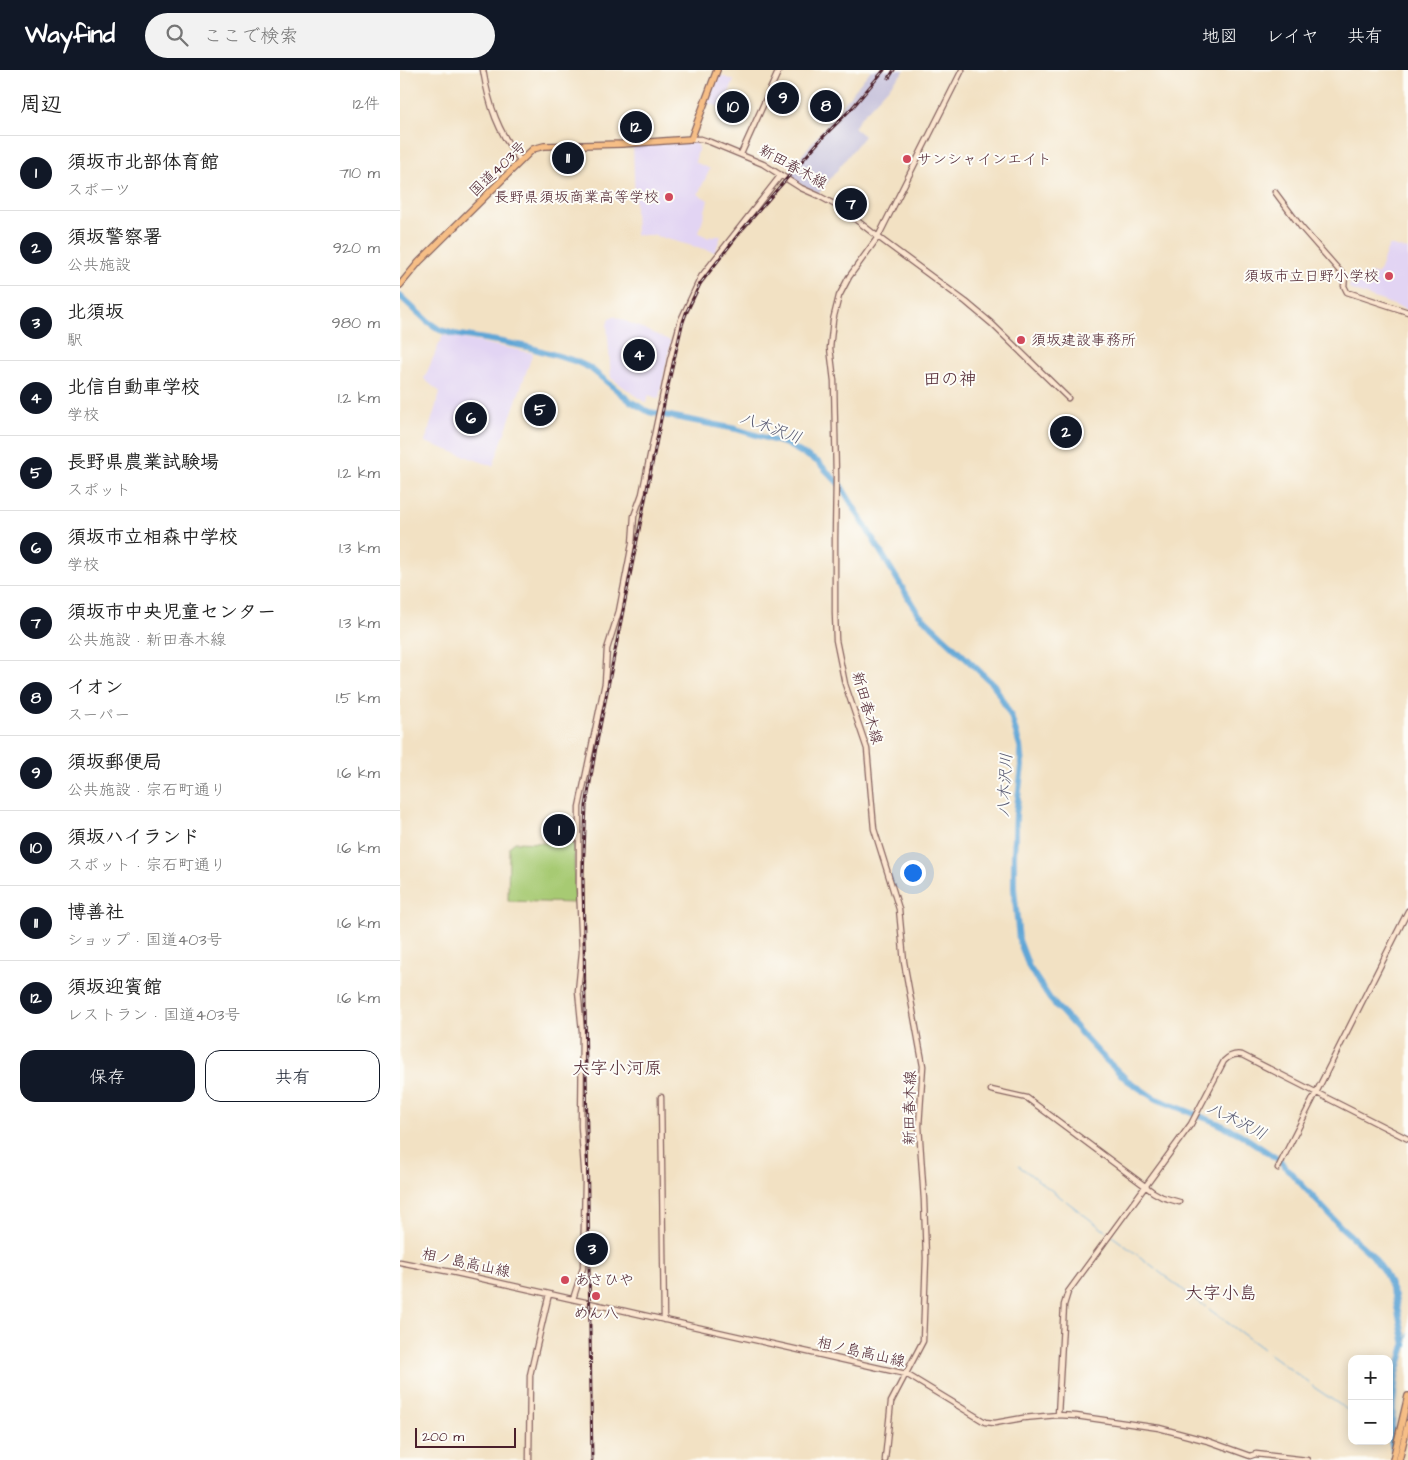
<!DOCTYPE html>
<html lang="ja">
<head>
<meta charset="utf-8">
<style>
  :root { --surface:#fff; --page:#f2f2f2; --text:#222; --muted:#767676; --line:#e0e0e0; --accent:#111827 }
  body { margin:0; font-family:"Architects Daughter","Klee One",sans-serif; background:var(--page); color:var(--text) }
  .controls { position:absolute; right:15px; bottom:15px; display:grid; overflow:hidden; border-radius:10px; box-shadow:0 2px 12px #0003 }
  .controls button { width:45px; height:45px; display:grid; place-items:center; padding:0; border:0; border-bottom:1px solid var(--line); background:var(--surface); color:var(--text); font:25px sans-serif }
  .scale { position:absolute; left:15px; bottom:12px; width:101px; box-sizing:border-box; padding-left:5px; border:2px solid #4a1f2b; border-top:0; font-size:14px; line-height:18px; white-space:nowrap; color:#4a1f2b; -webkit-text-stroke:4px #fdfcf7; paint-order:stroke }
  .you { position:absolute; left:512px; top:802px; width:18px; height:18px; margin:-12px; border:4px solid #fff; border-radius:50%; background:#1a73e8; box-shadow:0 0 0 8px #1a73e833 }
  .badge { display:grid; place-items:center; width:32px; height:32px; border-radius:50%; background:var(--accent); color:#fff; font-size:16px; font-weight:700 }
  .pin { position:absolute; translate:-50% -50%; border:2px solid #fff; box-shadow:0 1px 5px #0006 }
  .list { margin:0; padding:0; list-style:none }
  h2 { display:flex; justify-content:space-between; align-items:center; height:65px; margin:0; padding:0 20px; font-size:21px }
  h2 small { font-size:16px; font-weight:400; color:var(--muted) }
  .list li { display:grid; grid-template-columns:32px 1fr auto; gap:15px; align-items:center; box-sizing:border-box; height:75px; padding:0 20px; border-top:1px solid var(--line) }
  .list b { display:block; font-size:19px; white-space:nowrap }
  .list p { margin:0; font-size:16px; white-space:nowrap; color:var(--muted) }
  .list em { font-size:16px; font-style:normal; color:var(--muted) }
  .actions { display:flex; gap:10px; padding:15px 20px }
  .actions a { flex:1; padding:11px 0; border:1px solid var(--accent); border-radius:15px; text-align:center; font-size:18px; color:var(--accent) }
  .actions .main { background:var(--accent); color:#fff }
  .icon { flex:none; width:28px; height:28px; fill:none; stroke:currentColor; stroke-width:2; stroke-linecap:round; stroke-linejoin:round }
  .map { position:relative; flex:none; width:1008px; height:1390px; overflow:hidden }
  header { display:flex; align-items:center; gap:30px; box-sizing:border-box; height:70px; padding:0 25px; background:var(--accent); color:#fff }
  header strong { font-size:24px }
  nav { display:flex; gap:28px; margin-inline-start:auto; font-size:18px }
  .search { width:350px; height:45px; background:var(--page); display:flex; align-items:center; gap:12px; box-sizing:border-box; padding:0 18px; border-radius:28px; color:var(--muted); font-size:19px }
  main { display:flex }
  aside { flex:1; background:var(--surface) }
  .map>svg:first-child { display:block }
</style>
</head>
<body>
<header>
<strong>Wayfind</strong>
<div class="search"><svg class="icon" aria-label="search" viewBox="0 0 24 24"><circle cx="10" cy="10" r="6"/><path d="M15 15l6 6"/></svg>ここで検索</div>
<nav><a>地図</a><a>レイヤ</a><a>共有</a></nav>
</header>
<main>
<aside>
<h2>周辺<small>12件</small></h2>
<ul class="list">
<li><span class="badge">1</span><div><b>須坂市北部体育館</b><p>スポーツ</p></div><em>710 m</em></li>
<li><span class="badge">2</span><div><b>須坂警察署</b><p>公共施設</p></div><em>920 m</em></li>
<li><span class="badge">3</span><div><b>北須坂</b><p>駅</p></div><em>980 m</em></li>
<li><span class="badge">4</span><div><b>北信自動車学校</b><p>学校</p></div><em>1.2 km</em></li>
<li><span class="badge">5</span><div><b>長野県農業試験場</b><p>スポット</p></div><em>1.2 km</em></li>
<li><span class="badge">6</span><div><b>須坂市立相森中学校</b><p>学校</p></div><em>1.3 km</em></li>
<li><span class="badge">7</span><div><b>須坂市中央児童センター</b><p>公共施設 · 新田春木線</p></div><em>1.3 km</em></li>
<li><span class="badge">8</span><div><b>イオン</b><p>スーパー</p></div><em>1.5 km</em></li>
<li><span class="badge">9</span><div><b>須坂郵便局</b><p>公共施設 · 宗石町通り</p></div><em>1.6 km</em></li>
<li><span class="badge">10</span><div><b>須坂ハイランド</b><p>スポット · 宗石町通り</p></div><em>1.6 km</em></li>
<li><span class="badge">11</span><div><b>博善社</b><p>ショップ · 国道403号</p></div><em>1.6 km</em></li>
<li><span class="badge">12</span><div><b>須坂迎賓館</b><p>レストラン · 国道403号</p></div><em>1.6 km</em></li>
</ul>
<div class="actions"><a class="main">保存</a><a>共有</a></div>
</aside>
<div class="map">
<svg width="1008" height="1390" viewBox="0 0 1008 1390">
  <rect width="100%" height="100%" fill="#fdfcf7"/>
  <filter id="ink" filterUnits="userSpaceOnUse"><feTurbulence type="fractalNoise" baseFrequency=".02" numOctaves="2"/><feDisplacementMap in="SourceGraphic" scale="10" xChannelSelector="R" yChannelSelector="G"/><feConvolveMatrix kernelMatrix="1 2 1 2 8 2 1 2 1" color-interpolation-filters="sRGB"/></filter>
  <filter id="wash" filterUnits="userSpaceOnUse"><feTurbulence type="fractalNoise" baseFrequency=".0096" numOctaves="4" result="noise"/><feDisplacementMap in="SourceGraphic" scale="20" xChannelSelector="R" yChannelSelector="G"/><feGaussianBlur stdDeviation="1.12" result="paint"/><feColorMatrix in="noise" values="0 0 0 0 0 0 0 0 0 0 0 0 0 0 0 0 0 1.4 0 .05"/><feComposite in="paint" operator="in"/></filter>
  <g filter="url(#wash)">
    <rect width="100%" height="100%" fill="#f2e1c3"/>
    <!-- built -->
    <path fill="#e2d4f3" d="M 318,5 L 334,10 L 323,38 L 308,33 Z
      M 295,72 L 299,77 L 295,92 L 310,99 L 298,124 L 308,130 L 299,163 L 309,168 L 310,166 L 321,166 L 315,182 L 252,165 L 236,165 L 233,76 Z
      M 989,175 L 1008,180 L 1008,240 L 949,219 L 951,207 L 967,210 L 970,203 L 978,204 Z
      M 214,246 L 271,271 L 259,329 L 249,325 L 246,333 L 211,308 L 207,255 L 209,248 Z
      M 43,265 L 133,283 L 93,396 L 25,372 L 40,322 L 24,309 Z"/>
    <!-- railway -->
    <path fill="#c5c0da" d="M 471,0 L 505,0 L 461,47 L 454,58 L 464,66 L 419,123 L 399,114 L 389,107 L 394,95 Z"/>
    <!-- green -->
    <path fill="#a7ca73" stroke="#78744f" d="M 144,748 L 175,750 L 174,772 L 143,770 Z
      M 115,772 L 174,774 L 175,833 L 108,831 L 109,777 Z"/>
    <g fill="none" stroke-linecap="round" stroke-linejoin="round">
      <!-- stream -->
      <path stroke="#60a6d6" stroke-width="1" d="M 619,1096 L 663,1129
        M 666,1131 L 709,1164
        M 712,1166 L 755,1198
        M 758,1201 L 806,1237
        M 809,1239 L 863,1279
        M 1005,1275 L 1008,1263
        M 868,1283 L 909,1313
        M 912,1316 L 952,1343
        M 989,1371 L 991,1371"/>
      <!-- river -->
      <path stroke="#60a6d6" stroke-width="6" d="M 0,226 L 27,251 L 40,260 L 54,264 L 97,271 L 128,277 L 175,291 L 190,298 L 230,331 L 249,342 L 336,359 L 386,374 L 418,392 L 441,416 L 517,542 L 594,615 L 611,646 L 620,676 L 622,696 L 616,744 L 614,786 L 614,818 L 619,870 L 629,897 L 650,929 L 701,985 L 727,1010 L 754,1028 L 815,1052 L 840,1064 L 879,1090 L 941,1157 L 972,1185 L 985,1203 L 995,1227 L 1005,1275 L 996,1306 L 993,1333 L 991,1371 L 997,1390"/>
    </g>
  </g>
  <g filter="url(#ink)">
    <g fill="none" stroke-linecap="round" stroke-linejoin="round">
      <defs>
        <path id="secondary" d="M 83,0 C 89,35 98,63 121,91
          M 562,0 L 478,167 L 566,232 L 591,253 L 668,328
          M 291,69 L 301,69 L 310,72 L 363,94 L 401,118 L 419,126 L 441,138 L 478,167 L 449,207 L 439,226 L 433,250 L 430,278 L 434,311 L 436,407 L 435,468 L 435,543 L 436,570 L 445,614 L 467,679 L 474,759 L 499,839 L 504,892 L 523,996 L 519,1056 L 524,1130 L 526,1188 L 523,1271 L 491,1332 L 485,1390
          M 341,84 L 379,0
          M 875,122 L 901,157 L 945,207 L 944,216 L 947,222 L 1008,242
          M 591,1020 L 627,1028 L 753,1122 L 762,1127 L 779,1132
          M 261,1027 L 264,1250
          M 878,1098 L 1008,841
          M 0,1192 L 56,1203 L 506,1304 L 585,1352 L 595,1353 L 623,1348 L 658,1345 L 676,1346 L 759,1358 L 808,1371 L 850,1386 L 856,1384 L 907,1390
          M 173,1229 L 183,1198 L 185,1112 L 181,1056 L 182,961 L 178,921 L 182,882 L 179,816 L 179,737 L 205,613 L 207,579 L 219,541 L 232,474 L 234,446 L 242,424 L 270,290 L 281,250 L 301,207 L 381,105
          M 658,1345 L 664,1235 L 668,1222 L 791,1054 L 824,991 C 829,986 834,983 842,985 L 1008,1069
          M 129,1390 L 130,1305 L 149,1224"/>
        <path id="highway" d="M 0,215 L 19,192 L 133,79 L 144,76 L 222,74 L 291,69 L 317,0
          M 993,1390 L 1008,1326
          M 999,1390 L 1008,1353"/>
      </defs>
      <!-- secondary casing -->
      <use href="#secondary" stroke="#856360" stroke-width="7"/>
      <!-- highway casing -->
      <use href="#highway" stroke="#856360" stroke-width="8"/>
      <!-- secondary -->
      <use href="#secondary" stroke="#fbe5cf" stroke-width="4.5"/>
      <!-- highway -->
      <use href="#highway" stroke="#f6be86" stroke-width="5.5"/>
      <defs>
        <path id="rail" d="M 489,8 L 494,0
          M 192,1390 L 183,804 L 186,736 L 196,677 L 265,329 L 282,255 L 286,243 L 300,214 L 341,161 L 423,67 L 452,38 L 484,0"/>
      </defs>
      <!-- rail casing -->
      <use href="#rail" stroke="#4a1f2b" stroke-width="3"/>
      <!-- rail -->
      <use href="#rail" stroke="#fdfcf7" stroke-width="1" stroke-dasharray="4" stroke-linecap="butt"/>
    </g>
  </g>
  <!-- markers -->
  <g fill="#d1495b" stroke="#fdfcf7" stroke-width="2">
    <circle cx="507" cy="89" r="5"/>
    <circle cx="269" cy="127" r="5"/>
    <circle cx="989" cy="206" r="5"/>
    <circle cx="621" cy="270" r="5"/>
    <circle cx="165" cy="1210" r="5"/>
    <circle cx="196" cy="1226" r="5"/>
  </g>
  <g text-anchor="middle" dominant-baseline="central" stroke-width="4" stroke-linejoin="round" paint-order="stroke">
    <!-- poi labels -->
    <g font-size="15" fill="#4a1f2b" stroke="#fdfcf7" text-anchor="start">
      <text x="517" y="89">サンシャインエイト</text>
      <text x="259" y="127" text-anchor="end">長野県須坂商業高等学校</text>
      <text x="979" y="206" text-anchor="end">須坂市立日野小学校</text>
      <text x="631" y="270">須坂建設事務所</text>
      <text x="175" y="1210">あさひや</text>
      <text x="196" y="1243" text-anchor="middle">めん八</text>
    </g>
    <!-- street labels -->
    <g font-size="15" fill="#4a1f2b" stroke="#fdfcf7">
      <text transform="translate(393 97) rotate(29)">新田春木線</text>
      <text transform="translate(98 99) rotate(-44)">国道403号</text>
      <text transform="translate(467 638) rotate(74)">新田春木線</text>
      <text transform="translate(510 1038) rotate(-89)">新田春木線</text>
      <text transform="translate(66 1193) rotate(12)">相ノ島高山線</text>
      <text transform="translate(461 1282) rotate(13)">相ノ島高山線</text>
    </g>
    <!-- water labels -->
    <g font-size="16" font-style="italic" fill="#53556f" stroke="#fdfcf7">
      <text transform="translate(371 358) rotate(20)">八木沢川</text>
      <text transform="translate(605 715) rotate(-87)">八木沢川</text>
      <text transform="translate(837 1051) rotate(27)">八木沢川</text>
    </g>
    <!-- quarter labels -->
    <g font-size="18" fill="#4a1f2b" stroke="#fdfcf7">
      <text x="550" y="309">田の神</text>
      <text x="217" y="998">大字小河原</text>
      <text x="821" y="1223">大字小島</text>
    </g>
  </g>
</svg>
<div class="controls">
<button>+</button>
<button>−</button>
</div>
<div class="scale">200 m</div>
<div class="you"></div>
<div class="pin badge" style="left:159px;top:760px">1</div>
<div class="pin badge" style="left:666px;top:362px">2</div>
<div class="pin badge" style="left:192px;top:1179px">3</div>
<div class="pin badge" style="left:239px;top:285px">4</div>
<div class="pin badge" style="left:140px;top:340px">5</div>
<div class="pin badge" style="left:71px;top:348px">6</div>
<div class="pin badge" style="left:451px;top:134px">7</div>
<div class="pin badge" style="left:426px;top:36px">8</div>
<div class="pin badge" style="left:383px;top:28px">9</div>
<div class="pin badge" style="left:333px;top:37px">10</div>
<div class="pin badge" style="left:168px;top:88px">11</div>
<div class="pin badge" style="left:236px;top:57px">12</div>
</div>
</main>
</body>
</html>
